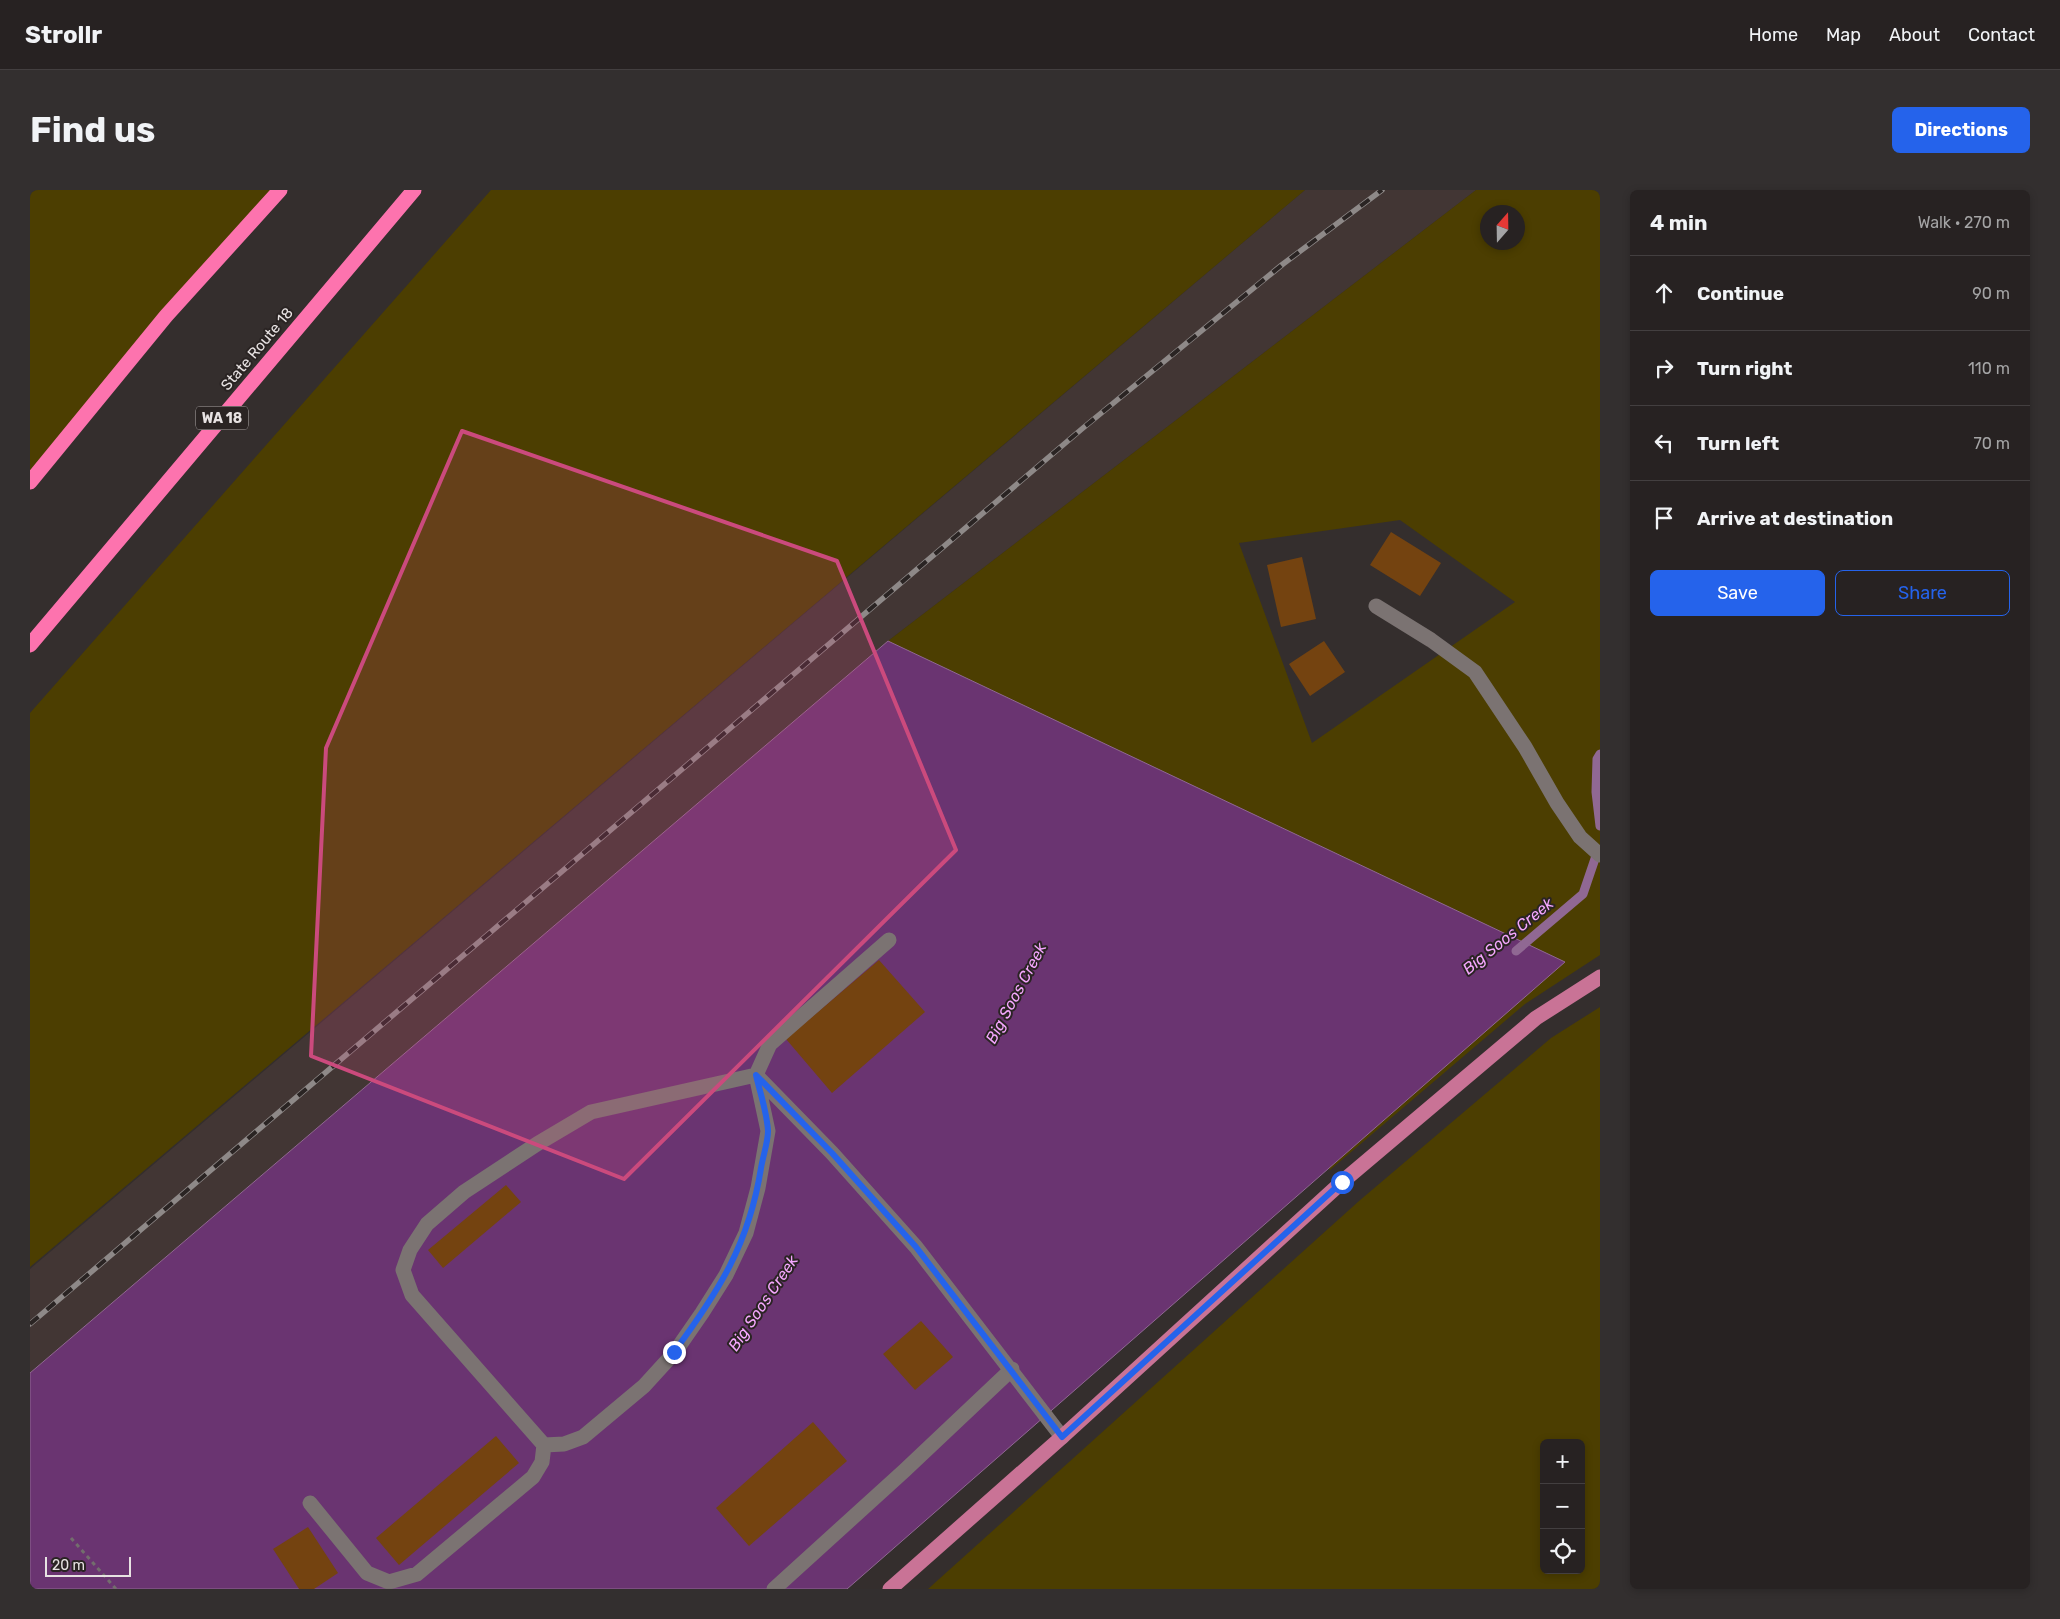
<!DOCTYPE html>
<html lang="en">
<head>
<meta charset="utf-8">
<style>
  :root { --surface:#272222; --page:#332f2f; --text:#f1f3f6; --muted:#a4a4a5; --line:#433f40; --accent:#2563eb }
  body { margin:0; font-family:Rubik,sans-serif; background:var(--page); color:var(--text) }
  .controls { position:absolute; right:15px; bottom:15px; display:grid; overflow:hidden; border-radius:8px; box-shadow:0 2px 8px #0003 }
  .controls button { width:45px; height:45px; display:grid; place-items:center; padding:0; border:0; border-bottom:1px solid var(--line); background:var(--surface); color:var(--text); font:25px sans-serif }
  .compass { position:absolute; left:1450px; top:15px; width:45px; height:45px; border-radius:50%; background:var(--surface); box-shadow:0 2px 8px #0003; rotate:20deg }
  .scale { position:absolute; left:15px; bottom:12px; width:86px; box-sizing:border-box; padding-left:5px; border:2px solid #e7e2e2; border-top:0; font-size:14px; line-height:18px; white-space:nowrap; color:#e7e2e2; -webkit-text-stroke:4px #2a2423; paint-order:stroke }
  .stop { position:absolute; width:15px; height:15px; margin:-11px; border:4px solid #2563eb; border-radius:50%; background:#fff }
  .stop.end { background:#2563eb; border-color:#fff; box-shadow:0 1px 5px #0008 }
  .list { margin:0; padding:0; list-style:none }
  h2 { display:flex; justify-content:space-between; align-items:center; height:65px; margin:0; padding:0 20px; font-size:21px }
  h2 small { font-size:16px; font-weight:400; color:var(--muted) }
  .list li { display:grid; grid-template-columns:32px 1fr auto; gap:15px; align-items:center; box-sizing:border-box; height:75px; padding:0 20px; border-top:1px solid var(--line) }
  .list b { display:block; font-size:19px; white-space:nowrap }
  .list em { font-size:16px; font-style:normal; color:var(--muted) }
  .actions { display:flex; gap:10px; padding:15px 20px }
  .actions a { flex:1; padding:11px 0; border:1px solid var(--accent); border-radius:8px; text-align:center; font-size:18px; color:var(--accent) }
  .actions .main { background:var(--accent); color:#fff }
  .icon { flex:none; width:28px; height:28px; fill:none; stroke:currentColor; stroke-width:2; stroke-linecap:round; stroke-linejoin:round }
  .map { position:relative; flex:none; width:1570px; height:1399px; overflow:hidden; border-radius:8px }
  header { display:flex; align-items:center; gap:30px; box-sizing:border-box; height:70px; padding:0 25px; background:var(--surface); border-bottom:1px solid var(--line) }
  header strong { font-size:24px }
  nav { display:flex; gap:28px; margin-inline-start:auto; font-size:18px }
  .intro { display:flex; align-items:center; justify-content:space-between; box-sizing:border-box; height:120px; padding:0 30px }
  h1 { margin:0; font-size:35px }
  .button { padding:12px 22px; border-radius:8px; background:var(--accent); color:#fff; font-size:18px; font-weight:700 }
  main { display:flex; gap:30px; padding:0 30px }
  aside { flex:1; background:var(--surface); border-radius:8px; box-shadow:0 2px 8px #0003 }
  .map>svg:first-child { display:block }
</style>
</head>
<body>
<header>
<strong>Strollr</strong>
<nav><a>Home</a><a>Map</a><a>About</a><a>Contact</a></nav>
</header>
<div class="intro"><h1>Find us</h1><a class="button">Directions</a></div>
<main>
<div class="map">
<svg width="1570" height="1399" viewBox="0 0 1570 1399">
  <rect width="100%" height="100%" fill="#342e2d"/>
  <!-- built -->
  <path fill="#423634" d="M 1275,0 L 1446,0 L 858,451 L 0,1183 L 0,1079 Z"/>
  <!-- green -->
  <path fill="#4c3e01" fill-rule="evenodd" d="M 0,0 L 241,0 L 0,285 Z
    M 461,0 L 1275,0 L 0,1077 L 0,523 Z
    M 1446,0 L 1570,0 L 1570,765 L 1495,814 L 1300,980 L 1116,798 L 0,1183 L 858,451 ZM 1458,22 L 1488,22 L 1488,52 L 1458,52 ZM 1370,330 L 1485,412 L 1282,553 L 1209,353 Z
    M 1570,817 L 1570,1399 L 898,1399 L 1329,1011 L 1521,848 ZM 1514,1253 L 1551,1253 L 1551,1380 L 1514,1380 Z"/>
  <!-- water -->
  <path fill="#6a3471" stroke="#906893" d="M 858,451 L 1535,772 L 817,1399 L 0,1399 L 0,1183 Z"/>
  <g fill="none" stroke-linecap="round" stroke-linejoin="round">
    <!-- stream -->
    <path stroke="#906893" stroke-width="9" d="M 1570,564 L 1567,569 L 1566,602 L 1570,636
      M 1486,761 L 1553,704 L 1568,660"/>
  </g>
  <!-- building -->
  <path fill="#744310" d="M 1361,342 L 1411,373 L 1390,406 L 1340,375 Z
    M 1272,367 L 1286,429 L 1251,437 L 1237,375 Z
    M 1294,451 L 1315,482 L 1280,506 L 1259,474 Z
    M 849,770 L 895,822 L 802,903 L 756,849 Z
    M 476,995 L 491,1012 L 413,1078 L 398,1060 Z
    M 891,1131 L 923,1167 L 885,1200 L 853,1164 Z
    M 783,1232 L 817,1271 L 719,1356 L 686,1318 Z
    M 466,1246 L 489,1273 L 369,1375 L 346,1348 Z
    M 278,1337 L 308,1383 L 284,1399 L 269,1399 L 243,1359 Z"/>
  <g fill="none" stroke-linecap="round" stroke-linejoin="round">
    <!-- path -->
    <path stroke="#736d6d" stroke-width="3" stroke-dasharray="4 4" stroke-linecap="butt" d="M 41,1348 L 86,1399"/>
    <!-- minor -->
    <path stroke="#7b7372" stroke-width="15" d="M 1346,416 L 1401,450 L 1445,482 L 1495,557 L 1527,613 L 1550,647 L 1570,665
      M 859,750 L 740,854 L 726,885 L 738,941 L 728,998 L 716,1043 L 696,1085 L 672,1123 L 645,1162 L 614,1196 L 553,1247 L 534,1254 L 514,1255 L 382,1105 L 373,1080 L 380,1060 L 397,1034 L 434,1002 L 507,954 L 561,922 L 726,885 L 802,963 L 886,1057 L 1032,1247
      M 280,1313 L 337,1383 L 359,1392 L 387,1384 L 503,1287 L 512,1272 L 514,1255
      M 744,1399 L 874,1281 L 982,1179"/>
    <!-- major -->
    <path stroke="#c97396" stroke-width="15" d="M 860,1399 L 1032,1247 L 1312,992 L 1506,828 L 1570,787"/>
    <!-- highway -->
    <path stroke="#fd73ae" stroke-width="15" d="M 0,292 L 136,126 L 250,0
      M 0,455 L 384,0"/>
    <defs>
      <path id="rail" d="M 0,1134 L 1053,238 L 1253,74 L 1352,0"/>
    </defs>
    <!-- rail casing -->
    <use href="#rail" stroke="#8e8988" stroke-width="5.5"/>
    <!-- rail -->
    <use href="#rail" stroke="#2a2423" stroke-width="4" stroke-dasharray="11" stroke-linecap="butt"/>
  </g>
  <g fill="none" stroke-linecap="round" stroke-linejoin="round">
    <!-- route -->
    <path stroke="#2563eb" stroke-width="6" d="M 644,1162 C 689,1101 719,1054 731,978 C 733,966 738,952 738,941 C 737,922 730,903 726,885 L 802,963 L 886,1057 L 1032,1247 L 1312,992"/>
  </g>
  <!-- marked area -->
  <path fill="#cb4a7d" fill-opacity="0.2" stroke="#cb4a7d" stroke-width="4" stroke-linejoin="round" d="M 432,241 L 807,371 L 926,660 L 594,989 L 281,866 L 296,558 Z"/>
  <g text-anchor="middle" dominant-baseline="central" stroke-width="4" stroke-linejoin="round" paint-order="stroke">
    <!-- shield labels -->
    <rect fill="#2a2423" stroke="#aea9a9" stroke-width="1" x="166" y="216.5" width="52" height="23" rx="4"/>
    <g font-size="14" font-weight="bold" fill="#e7e2e2">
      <text x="192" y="228">WA 18</text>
    </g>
    <!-- street labels -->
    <g font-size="15" fill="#e7e2e2" stroke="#2a2423">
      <text transform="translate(227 159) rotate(-50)">State Route 18</text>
    </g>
    <!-- water labels -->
    <g font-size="16" font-style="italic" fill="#f5a7fe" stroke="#2a2423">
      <text transform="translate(1478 746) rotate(-39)">Big Soos Creek</text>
      <text transform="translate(986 803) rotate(-62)">Big Soos Creek</text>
      <text transform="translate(733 1113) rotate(-56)">Big Soos Creek</text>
    </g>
  </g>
</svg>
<div class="controls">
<button>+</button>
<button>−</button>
<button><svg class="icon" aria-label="locate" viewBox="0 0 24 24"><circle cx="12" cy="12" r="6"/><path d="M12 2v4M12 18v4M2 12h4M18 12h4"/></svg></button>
</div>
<svg class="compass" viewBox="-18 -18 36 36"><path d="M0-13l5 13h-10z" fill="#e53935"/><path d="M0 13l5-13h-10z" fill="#a4a4a5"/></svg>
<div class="scale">20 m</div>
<div class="stop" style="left:1312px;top:992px"></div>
<div class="stop end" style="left:644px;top:1162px"></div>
</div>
<aside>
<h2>4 min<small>Walk · 270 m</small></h2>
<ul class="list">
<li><svg class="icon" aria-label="ahead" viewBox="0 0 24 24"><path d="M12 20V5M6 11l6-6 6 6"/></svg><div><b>Continue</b></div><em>90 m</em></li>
<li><svg class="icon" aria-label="right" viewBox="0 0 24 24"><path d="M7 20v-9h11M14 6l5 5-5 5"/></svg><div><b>Turn right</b></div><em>110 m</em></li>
<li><svg class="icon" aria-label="left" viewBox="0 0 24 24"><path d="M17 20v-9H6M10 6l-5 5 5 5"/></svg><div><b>Turn left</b></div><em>70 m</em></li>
<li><svg class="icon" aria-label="arrive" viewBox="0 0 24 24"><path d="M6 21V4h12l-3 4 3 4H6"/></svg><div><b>Arrive at destination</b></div></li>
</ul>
<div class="actions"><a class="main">Save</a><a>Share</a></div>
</aside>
</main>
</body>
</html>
